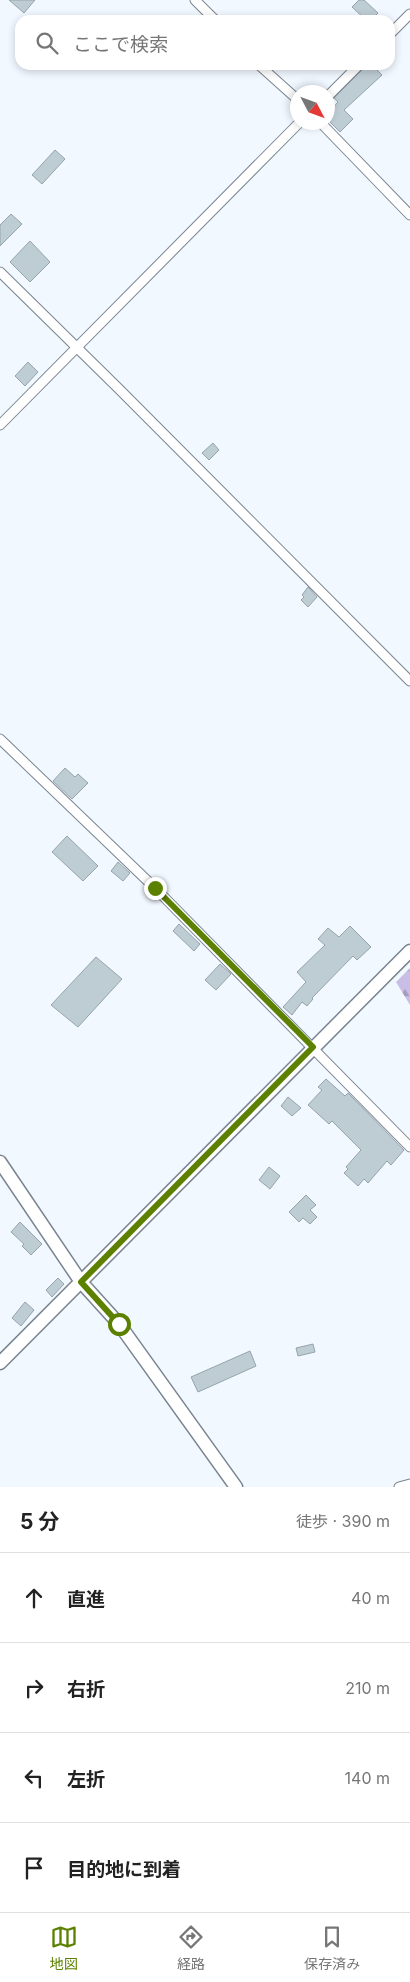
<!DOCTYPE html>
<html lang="ja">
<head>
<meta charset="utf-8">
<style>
  :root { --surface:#fff; --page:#f2f2f2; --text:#222; --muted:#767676; --line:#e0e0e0; --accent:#5c8100 }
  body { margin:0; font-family:Inter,"Noto Sans JP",sans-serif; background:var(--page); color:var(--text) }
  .compass { position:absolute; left:290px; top:85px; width:45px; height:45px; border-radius:50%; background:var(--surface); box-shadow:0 2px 8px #0003; rotate:131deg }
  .stop { position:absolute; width:15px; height:15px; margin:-11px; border:4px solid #5c8100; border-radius:50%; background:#fff }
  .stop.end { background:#5c8100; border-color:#fff; box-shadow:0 1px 5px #0008 }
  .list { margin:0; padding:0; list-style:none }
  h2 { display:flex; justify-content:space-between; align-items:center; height:65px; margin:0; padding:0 20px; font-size:21px }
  h2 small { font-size:16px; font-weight:400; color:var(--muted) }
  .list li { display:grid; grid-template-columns:32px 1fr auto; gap:15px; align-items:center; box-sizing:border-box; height:90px; padding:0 20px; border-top:1px solid var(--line) }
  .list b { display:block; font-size:19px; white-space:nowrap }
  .list em { font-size:16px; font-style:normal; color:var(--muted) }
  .icon { flex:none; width:28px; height:28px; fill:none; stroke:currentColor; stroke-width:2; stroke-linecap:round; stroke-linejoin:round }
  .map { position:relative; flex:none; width:410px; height:1487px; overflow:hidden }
  .search { position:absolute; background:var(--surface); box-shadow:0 2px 8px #0003; left:15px; right:15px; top:15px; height:55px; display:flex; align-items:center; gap:12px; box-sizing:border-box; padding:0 18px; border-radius:15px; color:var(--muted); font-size:19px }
  .sheet { height:425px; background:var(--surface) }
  nav { display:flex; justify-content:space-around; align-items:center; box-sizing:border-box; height:70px; border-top:1px solid var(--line); background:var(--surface); font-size:14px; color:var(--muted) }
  nav a { display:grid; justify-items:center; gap:2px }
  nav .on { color:var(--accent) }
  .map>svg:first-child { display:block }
</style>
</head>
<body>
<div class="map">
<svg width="410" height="1487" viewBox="0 0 410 1487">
  <defs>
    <pattern id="forest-firs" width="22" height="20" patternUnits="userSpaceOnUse" patternTransform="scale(1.25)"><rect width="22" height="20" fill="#cbbee6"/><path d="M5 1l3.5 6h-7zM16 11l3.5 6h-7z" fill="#a59bbc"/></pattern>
  </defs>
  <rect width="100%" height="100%" fill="#f1f8ff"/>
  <!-- forest -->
  <path fill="url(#forest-firs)" d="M 410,968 L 410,1005 L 396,982 Z"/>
  <!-- building -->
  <path fill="#becdd4" stroke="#95a4ab" d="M 9,0 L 35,0 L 24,13 Z
    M 359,0 L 364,0 L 378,13 L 371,20 L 366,20 L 352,7 Z
    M 365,65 L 372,65 L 382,75 L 344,110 L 353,119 L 340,132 L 328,120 L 328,113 L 338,102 L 334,98 L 363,69 Z
    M 55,150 L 65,159 L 42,184 L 32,175 Z
    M 11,214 L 22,224 L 0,246 L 0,225 Z
    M 30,241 L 50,262 L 30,282 L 10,262 Z
    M 28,362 L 38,372 L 25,386 L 15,376 Z
    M 213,443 L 219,450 L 209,460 L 202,453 Z
    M 308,587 L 317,597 L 308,607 L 301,600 L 304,597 L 302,595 Z
    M 65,768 L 75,777 L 78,774 L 88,783 L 72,799 L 53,781 Z
    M 67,836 L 98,866 L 83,881 L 52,852 Z
    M 118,862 L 130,873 L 123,881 L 111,871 Z
    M 179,924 L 200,944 L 194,951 L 173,931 Z
    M 350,926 L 371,947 L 357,960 L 353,956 L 312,998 L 313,999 L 307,1006 L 302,1002 L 292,1015 L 283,1007 L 306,982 L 297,972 L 325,945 L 318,939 L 328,928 L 339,937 Z
    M 96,957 L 122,979 L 78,1027 L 51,1005 Z
    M 220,964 L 231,974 L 216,990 L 205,980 Z
    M 326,1079 L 345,1096 L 348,1093 L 404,1150 L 391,1165 L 387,1161 L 368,1183 L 364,1179 L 358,1186 L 344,1173 L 348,1169 L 346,1167 L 361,1150 L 332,1121 L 329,1124 L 308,1105 L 322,1090 L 318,1087 Z
    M 288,1097 L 301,1108 L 292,1116 L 281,1106 Z
    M 269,1167 L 280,1176 L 270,1189 L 259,1180 Z
    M 306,1195 L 316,1205 L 310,1210 L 317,1217 L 310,1224 L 303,1218 L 299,1222 L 289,1212 Z
    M 20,1222 L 42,1244 L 31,1255 L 22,1246 L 24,1244 L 11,1232 Z
    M 58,1278 L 64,1284 L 52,1297 L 46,1290 Z
    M 25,1302 L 34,1310 L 21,1326 L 12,1318 Z
    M 313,1344 L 315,1352 L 298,1356 L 296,1348 Z
    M 250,1351 L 256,1366 L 198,1392 L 191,1377 Z"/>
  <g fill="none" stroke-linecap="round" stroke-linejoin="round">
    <defs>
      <path id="street" d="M 195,0 L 215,20
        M 390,34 L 410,14
        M 259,65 L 298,100
        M 328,96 L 359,65
        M 320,122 L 410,215
        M 0,272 L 119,389 L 410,681
        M 0,425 L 300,122
        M 0,739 L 155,888 L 410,1147
        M 399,1487 L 410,1484"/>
      <path id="secondary" d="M 0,1162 L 81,1282 L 119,1324 L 236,1487
        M 0,1363 L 410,951"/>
    </defs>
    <!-- street casing -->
    <use href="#street" stroke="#7a848f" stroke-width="11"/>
    <!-- secondary casing -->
    <use href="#secondary" stroke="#7a848f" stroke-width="15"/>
    <!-- street -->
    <use href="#street" stroke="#fff" stroke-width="9"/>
    <!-- secondary -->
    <use href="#secondary" stroke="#fff" stroke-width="12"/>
  </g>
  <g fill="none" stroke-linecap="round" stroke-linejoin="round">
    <!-- route -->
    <path stroke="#5c8100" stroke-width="6" d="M 119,1324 L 81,1282 L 313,1047 L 155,888"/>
  </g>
</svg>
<svg class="compass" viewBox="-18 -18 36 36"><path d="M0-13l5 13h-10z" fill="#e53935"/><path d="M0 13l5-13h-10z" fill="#767676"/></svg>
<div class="stop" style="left:119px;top:1324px"></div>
<div class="stop end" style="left:155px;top:888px"></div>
<div class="search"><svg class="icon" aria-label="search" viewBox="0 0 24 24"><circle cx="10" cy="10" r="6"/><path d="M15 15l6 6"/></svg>ここで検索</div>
</div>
<section class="sheet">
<h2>5 分<small>徒歩 · 390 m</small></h2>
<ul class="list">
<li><svg class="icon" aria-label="ahead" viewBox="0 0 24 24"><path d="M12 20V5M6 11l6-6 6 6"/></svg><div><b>直進</b></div><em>40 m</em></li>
<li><svg class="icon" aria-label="right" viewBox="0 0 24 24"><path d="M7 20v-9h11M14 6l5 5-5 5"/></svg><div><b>右折</b></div><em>210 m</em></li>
<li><svg class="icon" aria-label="left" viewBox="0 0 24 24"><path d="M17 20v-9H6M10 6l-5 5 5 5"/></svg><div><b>左折</b></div><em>140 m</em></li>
<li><svg class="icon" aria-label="arrive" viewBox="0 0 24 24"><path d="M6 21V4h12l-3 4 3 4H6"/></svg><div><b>目的地に到着</b></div></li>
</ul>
</section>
<nav>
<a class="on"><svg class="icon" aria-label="map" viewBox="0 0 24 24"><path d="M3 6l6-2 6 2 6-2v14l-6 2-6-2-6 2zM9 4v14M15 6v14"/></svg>地図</a>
<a><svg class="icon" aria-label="directions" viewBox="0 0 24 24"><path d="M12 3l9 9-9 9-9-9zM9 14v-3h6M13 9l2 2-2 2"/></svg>経路</a>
<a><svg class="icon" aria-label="saved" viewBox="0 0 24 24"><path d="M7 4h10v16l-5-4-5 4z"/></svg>保存済み</a>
</nav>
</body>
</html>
